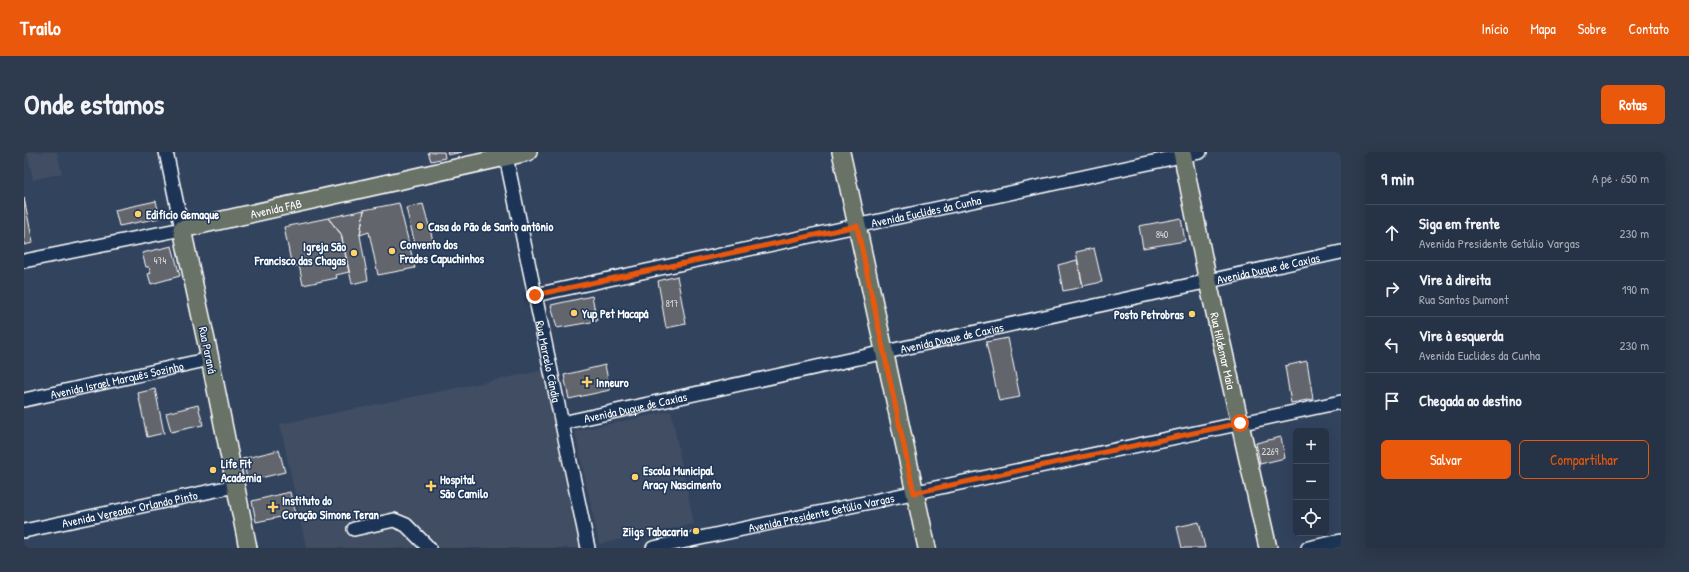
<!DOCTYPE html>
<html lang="pt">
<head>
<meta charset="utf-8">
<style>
  :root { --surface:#263246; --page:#2e3a4d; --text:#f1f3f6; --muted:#a4aab3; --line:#424d5f; --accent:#ea580c }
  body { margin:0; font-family:"Patrick Hand",sans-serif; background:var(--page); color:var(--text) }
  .controls { position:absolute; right:12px; bottom:12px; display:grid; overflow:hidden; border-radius:6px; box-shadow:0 4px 16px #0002 }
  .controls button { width:36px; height:36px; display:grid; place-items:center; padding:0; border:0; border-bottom:1px solid var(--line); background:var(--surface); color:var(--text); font:20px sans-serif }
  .stop { position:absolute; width:12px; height:12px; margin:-9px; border:3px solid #ea580c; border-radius:50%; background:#fff }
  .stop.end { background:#ea580c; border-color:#fff; box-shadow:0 1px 4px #0008 }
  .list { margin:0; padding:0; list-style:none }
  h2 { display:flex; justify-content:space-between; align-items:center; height:52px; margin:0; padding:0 16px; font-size:17px }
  h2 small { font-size:13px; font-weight:400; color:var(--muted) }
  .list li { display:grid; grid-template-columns:26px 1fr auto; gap:12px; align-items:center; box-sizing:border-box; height:56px; padding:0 16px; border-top:1px solid var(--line) }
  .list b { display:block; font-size:15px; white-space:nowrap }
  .list p { margin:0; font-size:13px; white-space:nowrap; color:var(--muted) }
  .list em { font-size:13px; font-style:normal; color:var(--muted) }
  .actions { display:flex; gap:8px; padding:12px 16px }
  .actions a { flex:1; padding:9px 0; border:1px solid var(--accent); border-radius:6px; text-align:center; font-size:14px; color:var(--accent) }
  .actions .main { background:var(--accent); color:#fff }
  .icon { flex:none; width:22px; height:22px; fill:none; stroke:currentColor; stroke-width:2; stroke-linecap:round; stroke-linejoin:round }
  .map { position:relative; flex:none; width:1317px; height:396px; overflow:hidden; border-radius:6px }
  header { display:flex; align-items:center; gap:24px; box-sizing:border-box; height:56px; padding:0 20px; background:var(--accent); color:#fff }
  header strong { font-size:19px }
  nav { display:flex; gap:22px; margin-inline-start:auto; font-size:14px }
  .intro { display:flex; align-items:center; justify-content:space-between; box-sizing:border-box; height:96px; padding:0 24px }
  h1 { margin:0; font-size:28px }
  .button { padding:10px 18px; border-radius:6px; background:var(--accent); color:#fff; font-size:14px; font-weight:700 }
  main { display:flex; gap:24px; padding:0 24px }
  aside { flex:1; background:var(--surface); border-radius:6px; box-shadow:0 4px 16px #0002 }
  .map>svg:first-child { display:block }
</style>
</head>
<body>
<header>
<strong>Trailo</strong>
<nav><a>Início</a><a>Mapa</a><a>Sobre</a><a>Contato</a></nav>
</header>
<div class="intro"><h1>Onde estamos</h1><a class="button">Rotas</a></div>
<main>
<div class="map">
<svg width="1317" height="396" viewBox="0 0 1317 396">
  <rect width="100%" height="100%" fill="#32435e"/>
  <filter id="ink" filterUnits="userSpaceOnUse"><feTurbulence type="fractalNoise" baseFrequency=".025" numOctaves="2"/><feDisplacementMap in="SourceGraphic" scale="8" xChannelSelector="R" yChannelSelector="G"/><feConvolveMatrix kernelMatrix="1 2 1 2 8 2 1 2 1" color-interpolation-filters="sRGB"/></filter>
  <g filter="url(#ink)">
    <!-- built -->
    <path fill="#414d62" d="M 3,0 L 33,0 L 38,21 L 9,28 Z
      M 520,218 L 557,396 L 282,396 L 256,272 Z
      M 647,259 L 670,372 L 575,392 L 551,279 Z"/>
    <!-- building -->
    <path fill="#63656d" stroke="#fff" d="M 404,0 L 420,0 L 421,6 L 407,9 Z
      M 423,0 L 438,0 L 424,3 Z
      M 0,46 L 9,91 L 0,93 Z
      M 132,49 L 136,66 L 95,74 L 91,58 Z
      M 375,51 L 391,116 L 354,123 L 345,80 L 336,83 L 340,58 Z
      M 399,52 L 410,92 L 392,96 L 382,56 Z
      M 340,58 L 336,83 L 344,128 L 328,132 L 317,82 L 304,66 Z
      M 304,66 L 317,82 L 325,120 L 312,123 L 313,126 L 279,133 L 275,113 L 268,115 L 260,75 Z
      M 1157,66 L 1161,89 L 1119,96 L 1115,74 Z
      M 148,94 L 156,124 L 127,132 L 124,122 L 127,121 L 125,115 L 122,115 L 118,101 Z
      M 1070,96 L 1078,130 L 1059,134 L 1052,100 Z
      M 1053,108 L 1059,135 L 1039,139 L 1034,113 Z
      M 653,124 L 662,172 L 642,176 L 634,129 Z
      M 568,144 L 573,169 L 533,176 L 527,153 Z
      M 984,186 L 996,245 L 975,249 L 962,190 Z
      M 1283,209 L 1289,247 L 1267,251 L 1261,214 Z
      M 581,213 L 586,238 L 545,247 L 540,223 Z
      M 131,237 L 140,281 L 123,285 L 114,241 Z
      M 174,253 L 179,273 L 147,280 L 142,261 Z
      M 1257,285 L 1261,306 L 1236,312 L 1232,291 Z
      M 255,298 L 261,320 L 224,329 L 218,307 Z
      M 266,340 L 271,362 L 232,370 L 228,349 Z
      M 1175,370 L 1181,396 L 1158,396 L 1153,375 Z"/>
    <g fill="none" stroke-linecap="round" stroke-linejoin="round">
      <defs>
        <g id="minor">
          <path id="s1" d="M 481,0 L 564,396"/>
          <path d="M 0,109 L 158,77 L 142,0"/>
          <path id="s2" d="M 511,143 L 1176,0"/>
          <path id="s3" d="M 0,248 L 186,207"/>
          <path id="s4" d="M 538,271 L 1317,100"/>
          <path d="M 330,377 L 370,368 L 382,373 L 405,396"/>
          <path id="s5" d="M 0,379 L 211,334"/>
          <path id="s6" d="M 629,396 L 1317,250"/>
          <path d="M 1284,396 L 1317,389"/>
        </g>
        <g id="major">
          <path d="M 817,0 L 903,396"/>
          <path id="s7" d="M 1158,0 L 1184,130 L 1244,396"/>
          <path id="s8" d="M 224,396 L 186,207 L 158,77 L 504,0"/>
        </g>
      </defs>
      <!-- minor casing -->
      <use href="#minor" stroke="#fff" stroke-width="16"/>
      <!-- major casing -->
      <use href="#major" stroke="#fff" stroke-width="20"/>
      <!-- minor -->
      <use href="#minor" stroke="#1d3557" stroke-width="13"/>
      <!-- major -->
      <use href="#major" stroke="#697266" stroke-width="17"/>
    </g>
  </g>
  <g fill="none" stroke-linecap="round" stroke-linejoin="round" filter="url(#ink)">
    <!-- route -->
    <path stroke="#ea580c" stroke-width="5" d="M 511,143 L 833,74 L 890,341 L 1216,271"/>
  </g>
  <!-- markers -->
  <g fill="#ffd166" stroke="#1d3557" stroke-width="1.5">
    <circle cx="114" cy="62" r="4"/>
    <circle cx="396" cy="74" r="4"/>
    <circle cx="368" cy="99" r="4"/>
    <circle cx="330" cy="101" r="4"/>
    <circle cx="550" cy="161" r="4"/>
    <circle cx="1168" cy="162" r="4"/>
    <path d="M561 224h4v4h4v4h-4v4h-4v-4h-4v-4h4z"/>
    <circle cx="189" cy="318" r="4"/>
    <circle cx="611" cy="325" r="4"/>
    <path d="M405 328h4v4h4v4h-4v4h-4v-4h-4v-4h4z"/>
    <path d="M247 349h4v4h4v4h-4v4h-4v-4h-4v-4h4z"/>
    <circle cx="672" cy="379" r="4"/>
  </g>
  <g text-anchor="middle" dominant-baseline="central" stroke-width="3" stroke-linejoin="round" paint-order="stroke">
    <!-- number labels -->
    <g font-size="10" fill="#d8d8da">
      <text x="1138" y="82">840</text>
      <text x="136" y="108">474</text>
      <text x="648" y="151">817</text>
      <text x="1246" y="299">2269</text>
    </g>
    <!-- street labels -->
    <g font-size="12" fill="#fff" stroke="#1d3557">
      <text stroke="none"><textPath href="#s8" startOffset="422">Avenida FAB</textPath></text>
      <text stroke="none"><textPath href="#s2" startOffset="400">Avenida Euclides da Cunha</textPath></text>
      <text stroke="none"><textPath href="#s4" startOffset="723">Avenida Duque de Caxias</textPath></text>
      <text stroke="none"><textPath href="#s4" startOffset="399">Avenida Duque de Caxias</textPath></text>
      <text transform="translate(184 198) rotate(78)">Rua Paraná</text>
      <text stroke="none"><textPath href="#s7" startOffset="203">Rua Hildemar Maia</textPath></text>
      <text stroke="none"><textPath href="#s1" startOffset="214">Rua Marcelo Cândia</textPath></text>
      <text stroke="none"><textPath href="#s3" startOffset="95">Avenida Israel Marquês Sozinho</textPath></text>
      <text stroke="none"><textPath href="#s4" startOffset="75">Avenida Duque de Caxias</textPath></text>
      <text stroke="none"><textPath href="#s5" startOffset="108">Avenida Vereador Orlando Pinto</textPath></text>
      <text stroke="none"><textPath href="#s6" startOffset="172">Avenida Presidente Getúlio Vargas</textPath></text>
    </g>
    <!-- poi labels -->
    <g font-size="12" font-weight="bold" fill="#fff" stroke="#1d3557" text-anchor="start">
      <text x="122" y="62">Edifício Gemaque</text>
      <text x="404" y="74">Casa do Pão de Santo antônio</text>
      <text x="376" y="92">Convento dos<tspan x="376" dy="14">Frades Capuchinhos</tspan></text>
      <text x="322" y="94" text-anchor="end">Igreja São<tspan x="322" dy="14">Francisco das Chagas</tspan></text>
      <text x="558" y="161">Yup Pet Macapá</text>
      <text x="1160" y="162" text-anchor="end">Posto Petrobras</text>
      <text x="572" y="230">Inneuro</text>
      <text x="197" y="311">Life Fit<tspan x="197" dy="14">Academia</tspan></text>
      <text x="619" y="318">Escola Municipal<tspan x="619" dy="14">Aracy Nascimento</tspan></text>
      <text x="416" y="327">Hospital<tspan x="416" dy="14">São Camilo</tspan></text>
      <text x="258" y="348">Instituto do<tspan x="258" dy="14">Coração Simone Teran</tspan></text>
      <text x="664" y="379" text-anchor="end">Ziigs Tabacaria</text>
    </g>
  </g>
</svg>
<div class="controls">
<button>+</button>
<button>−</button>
<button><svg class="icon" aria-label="locate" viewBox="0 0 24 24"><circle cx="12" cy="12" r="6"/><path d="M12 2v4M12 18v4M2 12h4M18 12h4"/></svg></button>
</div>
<div class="stop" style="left:1216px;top:271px"></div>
<div class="stop end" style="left:511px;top:143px"></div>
</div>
<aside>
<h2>9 min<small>A pé · 650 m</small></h2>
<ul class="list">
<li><svg class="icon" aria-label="ahead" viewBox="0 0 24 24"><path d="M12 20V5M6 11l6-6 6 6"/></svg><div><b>Siga em frente</b><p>Avenida Presidente Getúlio Vargas</p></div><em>230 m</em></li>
<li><svg class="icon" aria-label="right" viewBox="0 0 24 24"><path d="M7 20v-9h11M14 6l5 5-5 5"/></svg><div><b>Vire à direita</b><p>Rua Santos Dumont</p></div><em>190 m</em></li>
<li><svg class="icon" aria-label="left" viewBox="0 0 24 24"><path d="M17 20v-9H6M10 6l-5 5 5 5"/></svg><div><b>Vire à esquerda</b><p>Avenida Euclides da Cunha</p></div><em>230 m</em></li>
<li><svg class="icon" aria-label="arrive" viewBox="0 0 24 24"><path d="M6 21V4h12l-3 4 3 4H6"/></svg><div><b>Chegada ao destino</b></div></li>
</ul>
<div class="actions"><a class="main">Salvar</a><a>Compartilhar</a></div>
</aside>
</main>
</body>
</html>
